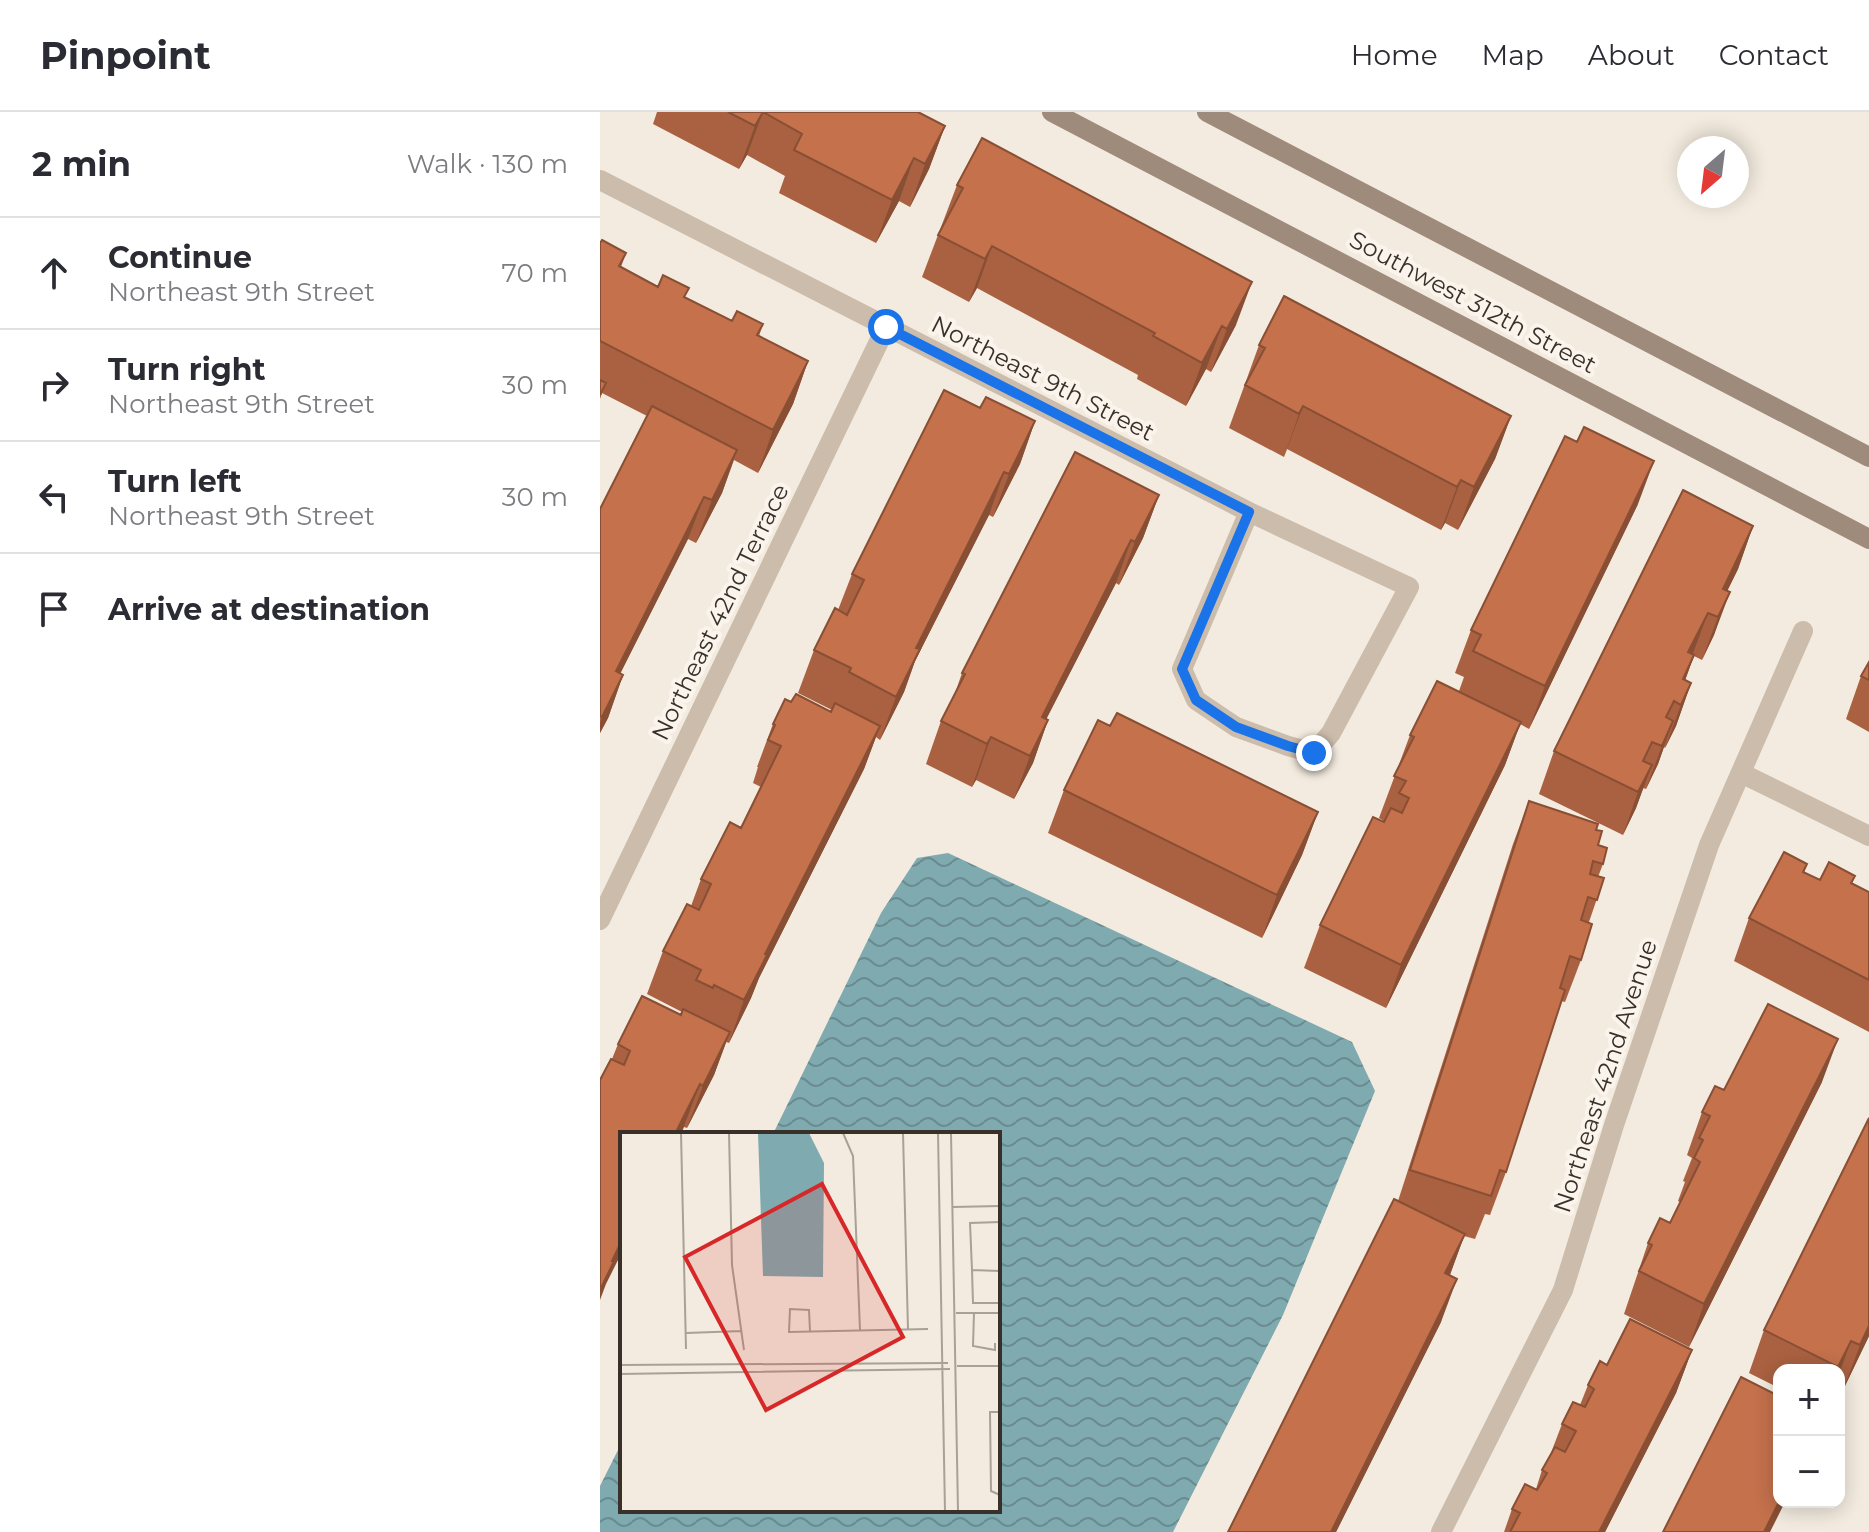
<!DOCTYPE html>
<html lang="en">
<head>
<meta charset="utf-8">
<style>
  :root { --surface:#fff; --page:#f7f7f7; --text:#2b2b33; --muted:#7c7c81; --line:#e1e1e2 }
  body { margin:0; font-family:Montserrat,sans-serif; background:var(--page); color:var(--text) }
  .controls { position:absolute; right:24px; bottom:24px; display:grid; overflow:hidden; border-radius:16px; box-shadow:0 4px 20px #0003 }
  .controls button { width:72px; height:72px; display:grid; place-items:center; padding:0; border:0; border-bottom:2px solid var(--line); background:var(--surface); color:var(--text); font:40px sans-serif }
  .compass { position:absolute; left:1077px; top:24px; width:72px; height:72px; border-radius:50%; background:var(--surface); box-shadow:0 4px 20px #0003; rotate:208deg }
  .stop { position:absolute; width:24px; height:24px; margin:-18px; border:6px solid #1a73e8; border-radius:50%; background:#fff }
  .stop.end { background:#1a73e8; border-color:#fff; box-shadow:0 2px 8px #0008 }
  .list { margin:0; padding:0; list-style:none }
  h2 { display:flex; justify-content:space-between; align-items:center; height:104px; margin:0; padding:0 32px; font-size:34px }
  h2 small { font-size:26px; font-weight:400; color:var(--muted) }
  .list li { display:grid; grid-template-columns:52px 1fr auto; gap:24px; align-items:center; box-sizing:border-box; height:112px; padding:0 32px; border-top:2px solid var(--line) }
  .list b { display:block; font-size:30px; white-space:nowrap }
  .list p { margin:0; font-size:26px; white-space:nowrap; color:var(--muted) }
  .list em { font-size:26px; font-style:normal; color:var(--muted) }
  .icon { flex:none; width:44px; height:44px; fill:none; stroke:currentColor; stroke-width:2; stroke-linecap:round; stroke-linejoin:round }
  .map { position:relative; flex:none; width:1269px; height:1420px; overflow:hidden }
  header { display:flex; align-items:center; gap:48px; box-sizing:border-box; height:112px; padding:0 40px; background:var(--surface); border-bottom:2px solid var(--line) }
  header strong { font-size:38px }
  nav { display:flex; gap:44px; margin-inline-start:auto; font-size:28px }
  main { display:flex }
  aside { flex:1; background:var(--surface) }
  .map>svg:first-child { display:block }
</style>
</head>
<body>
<header>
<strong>Pinpoint</strong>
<nav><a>Home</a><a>Map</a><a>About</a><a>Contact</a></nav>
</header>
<main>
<aside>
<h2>2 min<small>Walk · 130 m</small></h2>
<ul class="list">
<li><svg class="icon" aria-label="ahead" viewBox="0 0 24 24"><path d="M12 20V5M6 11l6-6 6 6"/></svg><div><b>Continue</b><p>Northeast 9th Street</p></div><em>70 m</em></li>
<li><svg class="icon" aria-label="right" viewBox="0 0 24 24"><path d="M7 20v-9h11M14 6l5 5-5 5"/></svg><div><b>Turn right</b><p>Northeast 9th Street</p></div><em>30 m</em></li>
<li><svg class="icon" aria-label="left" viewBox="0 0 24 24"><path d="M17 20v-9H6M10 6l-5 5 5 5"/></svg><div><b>Turn left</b><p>Northeast 9th Street</p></div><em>30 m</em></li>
<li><svg class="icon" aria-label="arrive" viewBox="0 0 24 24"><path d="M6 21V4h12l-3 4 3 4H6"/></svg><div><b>Arrive at destination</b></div></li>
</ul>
</aside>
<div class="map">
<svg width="1269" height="1420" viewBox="0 0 1269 1420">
  <defs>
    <pattern id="water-waves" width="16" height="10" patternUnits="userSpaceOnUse" patternTransform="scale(2)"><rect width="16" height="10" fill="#7faab0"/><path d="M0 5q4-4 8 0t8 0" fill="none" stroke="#698b8f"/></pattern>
  </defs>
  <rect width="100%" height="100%" fill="#f3ebdf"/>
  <!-- water -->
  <path fill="url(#water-waves)" d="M 348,741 L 752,930 L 775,979 L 683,1203 L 573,1420 L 0,1420 L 0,1374 L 22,1330 L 22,1398 L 398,1398 L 398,1022 L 173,1022 L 281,801 L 317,746 Z"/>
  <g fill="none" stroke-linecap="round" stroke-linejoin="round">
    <!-- street -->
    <path stroke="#cbbcab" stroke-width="20" d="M 0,68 L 649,400 L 809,475 L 731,621 L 714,641 L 688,634 L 636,615 L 596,588 L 582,557 L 649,400
      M 1141,661 L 1269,724
      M 0,808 L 286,215
      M 841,1420 L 963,1178 L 1014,1013 L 1109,733 L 1203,519"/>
    <!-- secondary -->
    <path stroke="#9f8b7c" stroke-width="20" d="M 452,0 L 1269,427
      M 607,0 L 1269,345"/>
  </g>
  <!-- wall -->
  <path fill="#a96141" d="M 57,0 L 318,0 L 345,14 L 329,57 L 310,95 L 299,89 L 276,131 L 179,81 L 185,64 L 147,43 L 139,57 L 53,12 Z
    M 357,73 L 636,213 L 611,260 L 606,257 L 586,294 L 537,267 L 538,263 L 377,176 L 369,190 L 322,165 Z
    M 0,131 L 26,141 L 21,155 L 58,175 L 85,185 L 132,209 L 163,212 L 159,224 L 208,249 L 193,292 L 158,361 L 134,348 L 122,381 L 96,431 L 88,427 L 20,561 L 23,563 L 8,606 L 0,621 L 0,397 L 47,304 L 2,281 L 0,287 Z
    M 659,233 L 911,304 L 895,347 L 858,418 L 845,411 L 841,418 L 687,337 L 684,345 L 629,316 Z
    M 380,296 L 435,309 L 420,352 L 393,405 L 389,403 L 315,549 L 304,580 L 280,628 L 276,625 L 264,657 L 159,866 L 151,886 L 129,931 L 126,930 L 114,963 L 87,1016 L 84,1015 L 81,1022 L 22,1022 L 6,1172 L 12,947 L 18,932 L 81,903 L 82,900 L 47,882 L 63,839 L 91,794 L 101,767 L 141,716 L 161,675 L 153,671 L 158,655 L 157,655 L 173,612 L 191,590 L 231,600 L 232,598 L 198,581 L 214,538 L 238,498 L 252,462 Z
    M 559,383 L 543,426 L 519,473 L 516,471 L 446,607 L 448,608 L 433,651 L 414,687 L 376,668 L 372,675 L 326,652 L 341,609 L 354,584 L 362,561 Z
    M 1038,392 L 929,617 L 920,612 L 905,653 L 786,896 L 704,856 L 720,813 L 784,709 L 779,706 L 810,623 L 859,579 L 864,565 L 855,561 L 871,518 Z
    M 1153,414 L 1138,457 L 1127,479 L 1114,523 L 1102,548 L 1094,544 L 1085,568 L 1091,571 L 1076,614 L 1065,636 L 1064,635 L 1058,652 L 1046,677 L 1043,676 L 1036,696 L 1023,723 L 939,682 L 954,639 Z
    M 1269,550 L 1269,620 L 1246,607 L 1261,564 Z
    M 464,678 L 718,700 L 702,743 L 662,826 L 448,721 Z
    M 929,689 L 996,718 L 998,733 L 1003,752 L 998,765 L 1004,766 L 989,810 L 981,848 L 965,890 L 961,889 L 906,1060 L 890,1103 L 885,1102 L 875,1127 L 864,1124 L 850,1163 L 841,1210 L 736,1420 L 628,1420 L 798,1089 L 913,732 Z
    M 1207,752 L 1204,761 L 1220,768 L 1255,764 L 1252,772 L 1269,780 L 1269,920 L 1134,849 L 1149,806 Z
    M 1222,970 L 1089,1235 L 1024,1202 L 1048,1131 L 1070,1111 L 1080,1090 L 1078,1089 L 1085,1070 L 1083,1069 L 1092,1046 L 1087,1043 L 1102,1000 Z
    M 1269,1006 L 1269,1224 L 1244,1276 L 1239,1273 L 1239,1258 L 1179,1258 L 1179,1276 L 1149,1261 L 1164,1218 Z
    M 1092,1238 L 1076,1281 L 1005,1420 L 904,1420 L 912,1397 L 936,1377 L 942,1358 L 949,1346 L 962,1312 L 980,1293 L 988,1273 L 1007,1253 Z"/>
  <!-- shaded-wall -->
  <path fill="#894f35" d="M 163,0 L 147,43 L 139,57 L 155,14 Z
    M 345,14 L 329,57 L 310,95 L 325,52 Z
    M 314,46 L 299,89 L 276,131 L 292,88 Z
    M 392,134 L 377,176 L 369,190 L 385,147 Z
    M 652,170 L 636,213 L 611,260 L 627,217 Z
    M 622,214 L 606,257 L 586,294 L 602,251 Z
    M 208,249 L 193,292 L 158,361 L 173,318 Z
    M 703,294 L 687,337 L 684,345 L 699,302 Z
    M 911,304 L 895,347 L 858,418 L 874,375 Z
    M 435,309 L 420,352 L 393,405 L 409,362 Z
    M 137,338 L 122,381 L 96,431 L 112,388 Z
    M 1054,349 L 1038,392 L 929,617 L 945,574 Z
    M 404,360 L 389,403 L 315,549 L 304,580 L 280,628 L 296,585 L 316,536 Z
    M 861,368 L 845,411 L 841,418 L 857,375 Z
    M 559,383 L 543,426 L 519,473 L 535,430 Z
    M 104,385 L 88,427 L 0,602 L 16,559 Z
    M 1153,414 L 1138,457 L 1115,504 L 1123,477 Z
    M 531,428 L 516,471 L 428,643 L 442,605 Z
    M 1130,480 L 1114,523 L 1102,548 L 1118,505 Z
    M 1108,501 L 1092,544 L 1088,540 Z
    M 1094,543 L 1079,586 L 1083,567 Z
    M 23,563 L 8,606 L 0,621 L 0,611 L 2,605 Z
    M 1091,571 L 1076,614 L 1065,636 L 1081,593 Z
    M 448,608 L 433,651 L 414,687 L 430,644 Z
    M 1073,609 L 1058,652 L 1046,677 L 1062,634 Z
    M 921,610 L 905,653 L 786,896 L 801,853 Z
    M 280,614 L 264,657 L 159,866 L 151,886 L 129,931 L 144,888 L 165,842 Z
    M 391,625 L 376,668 L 372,675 L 387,632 Z
    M 1052,653 L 1036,696 L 1023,723 L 1038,680 Z
    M 718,700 L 702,743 L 662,826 L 677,783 Z
    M 130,920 L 114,963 L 87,1016 L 103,974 Z
    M 1238,927 L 1222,970 L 1089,1235 L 1104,1192 Z
    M 100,972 L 81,1022 L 75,1022 Z
    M 865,1122 L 849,1165 L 845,1161 Z
    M 22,1128 L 22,1140 L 6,1172 L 0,1188 L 0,1178 L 12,1149 Z
    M 857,1167 L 841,1210 L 736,1420 L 731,1420 Z
    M 1269,1214 L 1269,1224 L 1244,1276 L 1260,1233 Z
    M 1251,1229 L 1239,1262 L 1239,1258 L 1237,1258 Z
    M 1092,1238 L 1076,1281 L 1005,1420 L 999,1420 Z
    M 1179,1390 L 1185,1390 L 1170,1420 L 1164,1420 Z"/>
  <!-- building -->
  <path fill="#c4714c" stroke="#894f35" stroke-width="2" d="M 128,0 L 318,0 L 345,14 L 325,52 L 314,46 L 292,88 L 194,38 L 202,22 L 163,0 L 155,14 Z
    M 382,26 L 652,170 L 627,217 L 622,214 L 602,251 L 553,224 L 555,221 L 392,134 L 385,147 L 338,123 L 363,76 L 357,73 Z
    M 2,128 L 26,141 L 19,154 L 58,175 L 63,163 L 89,176 L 84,185 L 132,209 L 137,199 L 163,212 L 157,223 L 208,249 L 173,318 L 0,229 L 0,131 Z
    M 684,184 L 911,304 L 874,375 L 861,368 L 857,375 L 703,294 L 699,302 L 645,273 L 665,236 L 659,233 Z
    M 0,268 L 6,271 L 0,283 Z
    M 344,278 L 380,296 L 386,285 L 435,309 L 409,362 L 404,360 L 316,536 L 320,537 L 296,585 L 249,560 L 251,556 L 214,538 L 235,496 L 247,503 L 264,468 L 252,462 Z
    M 52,294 L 137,338 L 112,388 L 104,385 L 16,559 L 23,563 L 2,605 L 0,604 L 0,397 Z
    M 984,315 L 1054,349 L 945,574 L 873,539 L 881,523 L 871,518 L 965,324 L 977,330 Z
    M 475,340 L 559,383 L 535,430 L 531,428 L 442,605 L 448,608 L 430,644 L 391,625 L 387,632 L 341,609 L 365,562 L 362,561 Z
    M 1083,378 L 1153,414 L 1123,477 L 1130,480 L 1118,505 L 1108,501 L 1088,540 L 1094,543 L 1083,567 L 1091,571 L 1081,593 L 1074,589 L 1066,605 L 1073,609 L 1062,634 L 1052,630 L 1043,649 L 1052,653 L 1038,680 L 954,639 Z
    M 1269,550 L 1269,568 L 1261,564 Z
    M 837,569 L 921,610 L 801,853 L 720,813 L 773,705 L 784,710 L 791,696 L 802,701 L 809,686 L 799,681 L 806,669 L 794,664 L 814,625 L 810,623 Z
    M 196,582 L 231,600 L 235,591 L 280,614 L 165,842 L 167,843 L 144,888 L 114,873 L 113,876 L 96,868 L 101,858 L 63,839 L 87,792 L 99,798 L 111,772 L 101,767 L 130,710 L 141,716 L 181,634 L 168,628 L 175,613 L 173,612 L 185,587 L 191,590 Z
    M 517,601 L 718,700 L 677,783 L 464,678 L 498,608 L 510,614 Z
    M 929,689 L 998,712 L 996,718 L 1002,719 L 998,733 L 1007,736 L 1003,752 L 993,749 L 990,762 L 1004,766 L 997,788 L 988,785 L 981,808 L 992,812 L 981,848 L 970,844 L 960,876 L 965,878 L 906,1060 L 900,1058 L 891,1084 L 810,1058 Z
    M 1184,740 L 1207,752 L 1203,760 L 1220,768 L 1229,750 L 1255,764 L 1251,771 L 1269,780 L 1269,868 L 1149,806 Z
    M 42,884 L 81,903 L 83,897 L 130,920 L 103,974 L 100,972 L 75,1022 L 22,1022 L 22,1128 L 12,1149 L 14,1149 L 0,1178 L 0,968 L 11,947 L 24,953 L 30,939 L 18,932 Z
    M 1168,892 L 1238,927 L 1104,1192 L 1039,1159 L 1052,1133 L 1048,1131 L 1060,1106 L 1070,1111 L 1100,1050 L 1094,1046 L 1103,1028 L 1099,1026 L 1110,1004 L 1102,1000 L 1115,974 L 1124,978 Z
    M 1269,1006 L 1269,1214 L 1260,1233 L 1251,1229 L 1238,1255 L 1164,1218 Z
    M 794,1087 L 865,1122 L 845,1161 L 857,1167 L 731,1420 L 628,1420 Z
    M 1030,1207 L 1092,1238 L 999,1420 L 910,1420 L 920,1401 L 912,1397 L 925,1372 L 937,1378 L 947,1361 L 942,1358 L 955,1335 L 965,1340 L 976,1319 L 962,1312 L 973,1290 L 985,1295 L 994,1277 L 988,1273 L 1000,1249 L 1007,1253 Z
    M 1141,1265 L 1179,1284 L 1179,1390 L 1164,1420 L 1063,1420 Z"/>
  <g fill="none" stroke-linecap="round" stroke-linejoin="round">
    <!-- route -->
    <path stroke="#1a73e8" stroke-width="10" d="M 286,215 L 649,400 L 582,557 L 596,588 L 636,615 L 688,634 L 714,641"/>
  </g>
  <g text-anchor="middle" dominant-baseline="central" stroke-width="8" stroke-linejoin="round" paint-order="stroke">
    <!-- street labels -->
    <g font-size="24" fill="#39302a" stroke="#faf4ec">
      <text transform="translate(873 190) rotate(28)">Southwest 312th Street</text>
      <text transform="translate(443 266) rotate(27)">Northeast 9th Street</text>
      <text transform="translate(120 500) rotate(-64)">Northeast 42nd Terrace</text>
      <text transform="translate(1005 964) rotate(-72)">Northeast 42nd Avenue</text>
    </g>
  </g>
  <!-- overview -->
  <g transform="translate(20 1020)">
    <rect width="380" height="380" fill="#f3ebdf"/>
    <path d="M 138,1 L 189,1 L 204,31 L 203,145 L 143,144 Z" fill="#7faab0"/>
    <path fill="none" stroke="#a9a097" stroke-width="2" d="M 61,1 L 66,217M 109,1 L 112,133 L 124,218M 223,1 L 233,24 L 240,198M 283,1 L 288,198M 318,1 L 325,379M 331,1 L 338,379M 333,75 L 380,74M 352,138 L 350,91 L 380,90M 380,139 L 352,138 L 353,171 L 380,171M 336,181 L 380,181M 354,181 L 353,214 L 375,218 L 375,211M 190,199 L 189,178 L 170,177 L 169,200 L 308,197M 66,201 L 122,199M 0,233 L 328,231M 337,234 L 380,234M 0,242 L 330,237M 380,280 L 370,280 L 371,359 L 380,363"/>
    <path fill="#d62828" fill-opacity="0.15" stroke="#d62828" stroke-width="4" d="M 202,52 L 283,205 L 146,278 L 65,125 Z"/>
    <rect width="380" height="380" fill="none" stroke="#39302a" stroke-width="4"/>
  </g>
</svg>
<div class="controls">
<button>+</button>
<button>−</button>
</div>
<svg class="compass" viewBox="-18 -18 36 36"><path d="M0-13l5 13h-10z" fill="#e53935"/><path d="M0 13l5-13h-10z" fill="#7c7c81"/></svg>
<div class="stop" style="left:286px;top:215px"></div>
<div class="stop end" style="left:714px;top:641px"></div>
</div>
</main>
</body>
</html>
